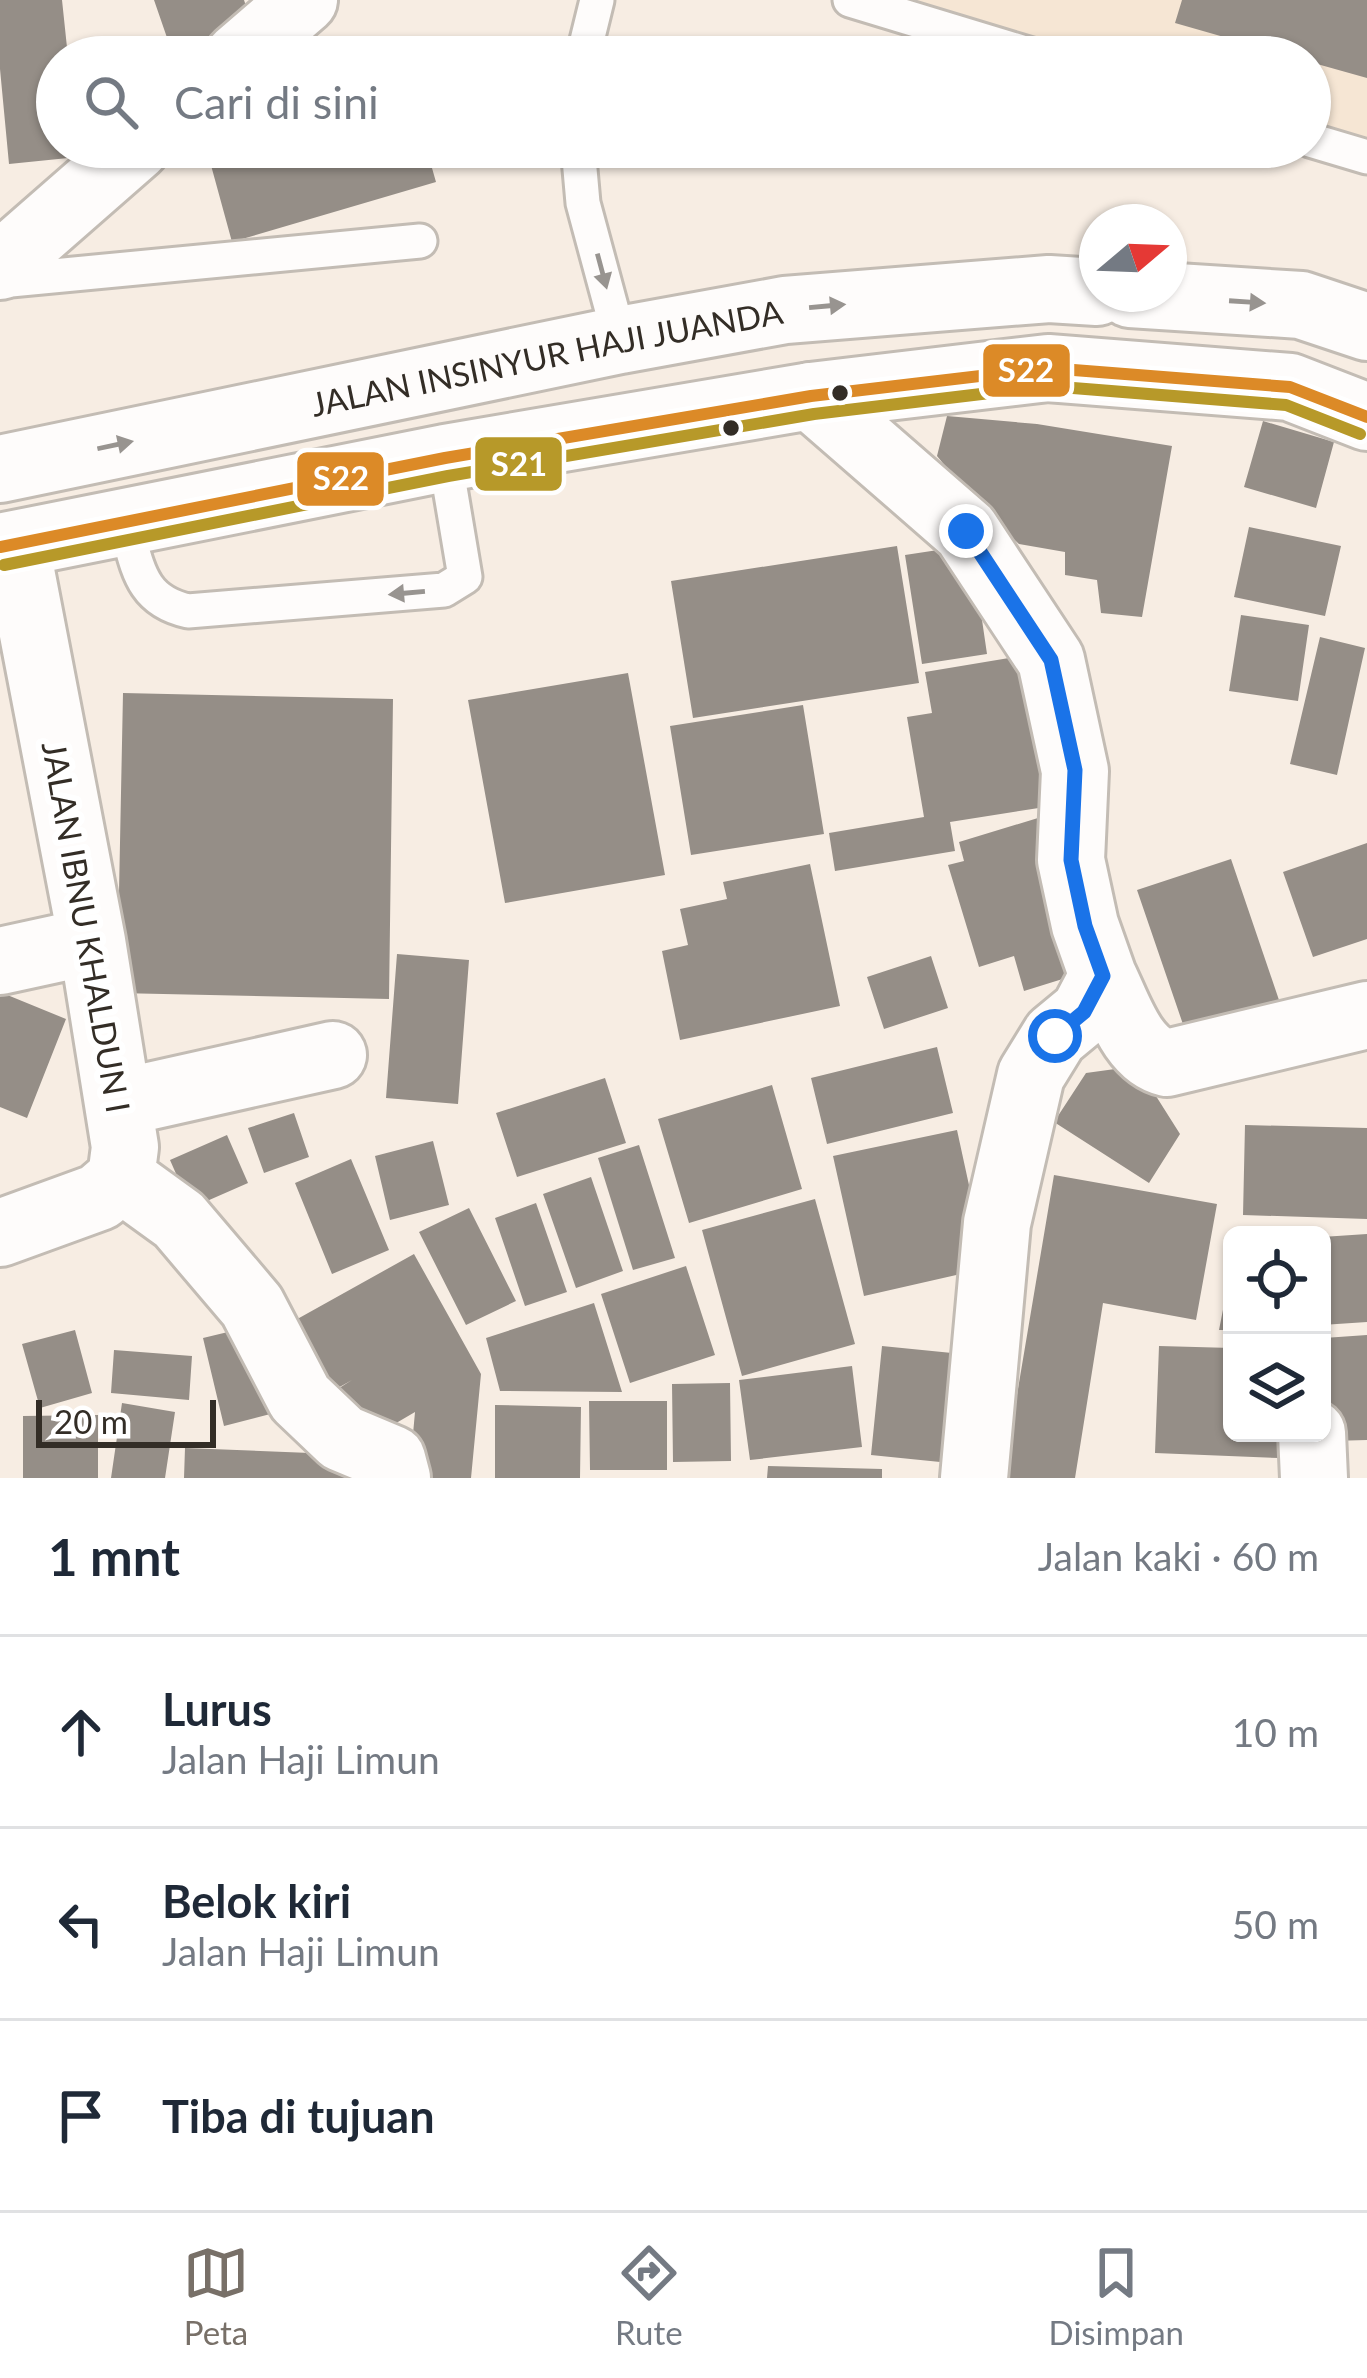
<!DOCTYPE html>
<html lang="id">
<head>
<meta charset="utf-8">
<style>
  :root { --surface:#fff; --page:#f6f6f7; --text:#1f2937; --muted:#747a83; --line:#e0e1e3; --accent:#787068 }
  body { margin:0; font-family:Lato,sans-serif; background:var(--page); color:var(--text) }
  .controls { position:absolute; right:36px; bottom:36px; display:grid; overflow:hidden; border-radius:18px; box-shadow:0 3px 9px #0004 }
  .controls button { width:108px; height:108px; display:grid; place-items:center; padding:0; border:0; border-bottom:3px solid var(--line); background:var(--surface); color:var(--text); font:60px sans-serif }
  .compass { position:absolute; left:1079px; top:204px; width:108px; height:108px; border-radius:50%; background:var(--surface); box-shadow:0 3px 9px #0004; rotate:71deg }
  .scale { position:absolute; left:36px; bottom:30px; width:180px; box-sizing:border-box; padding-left:12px; border:6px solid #332d26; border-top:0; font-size:33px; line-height:42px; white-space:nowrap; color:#332d26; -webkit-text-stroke:9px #fff; paint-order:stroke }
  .stop { position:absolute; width:36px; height:36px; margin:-27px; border:9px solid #1a73e8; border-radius:50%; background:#fff }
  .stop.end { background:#1a73e8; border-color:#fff; box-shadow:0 3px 12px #0008 }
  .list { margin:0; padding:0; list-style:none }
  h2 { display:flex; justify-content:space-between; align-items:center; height:156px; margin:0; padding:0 48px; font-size:51px }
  h2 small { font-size:39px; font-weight:400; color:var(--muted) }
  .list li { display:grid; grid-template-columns:78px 1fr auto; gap:36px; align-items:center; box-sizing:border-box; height:192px; padding:0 48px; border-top:3px solid var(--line) }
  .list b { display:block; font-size:45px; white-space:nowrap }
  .list p { margin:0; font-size:39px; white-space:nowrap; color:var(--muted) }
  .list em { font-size:39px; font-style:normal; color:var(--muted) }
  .icon { flex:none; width:66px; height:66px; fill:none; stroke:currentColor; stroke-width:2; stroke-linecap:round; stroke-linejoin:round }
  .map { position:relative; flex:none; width:1367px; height:1478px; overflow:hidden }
  .search { position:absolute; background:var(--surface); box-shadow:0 3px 9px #0004; left:36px; right:36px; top:36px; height:132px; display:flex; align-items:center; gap:30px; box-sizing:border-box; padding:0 42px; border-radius:66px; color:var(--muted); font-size:45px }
  .sheet { height:732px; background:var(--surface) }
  nav { display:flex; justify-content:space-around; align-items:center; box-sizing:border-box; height:168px; border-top:3px solid var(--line); background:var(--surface); font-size:33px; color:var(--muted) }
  nav a { display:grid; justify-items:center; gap:6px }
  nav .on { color:var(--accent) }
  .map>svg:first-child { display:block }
</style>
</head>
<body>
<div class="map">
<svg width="1367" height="1478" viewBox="0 0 1367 1478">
  <rect width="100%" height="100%" fill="#f7ede3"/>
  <!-- built -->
  <path fill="#f6e6d4" d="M 850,0 L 1367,0 L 1367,157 L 1310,140 L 1310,57 L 1038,57 Z"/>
  <!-- building -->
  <path fill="#958e87" d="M 0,0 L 62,0 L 68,57 L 57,57 L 57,147 L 77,147 L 78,157 L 9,164 L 0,69 Z
    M 154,0 L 244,0 L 253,27 L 173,55 Z
    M 1182,0 L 1367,0 L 1367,78 L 1310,62 L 1310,57 L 1294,57 L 1175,23 Z
    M 206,147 L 426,147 L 436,182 L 232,242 Z
    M 947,416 L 1037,424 L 1172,446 L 1142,617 L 1101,613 L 1097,580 L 1065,575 L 1065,552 L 1019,544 L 984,513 L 937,456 Z
    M 1263,421 L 1334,442 L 1316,508 L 1244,487 Z
    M 1249,527 L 1341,546 L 1325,616 L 1234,597 Z
    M 971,545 L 987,654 L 922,664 L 905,555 Z
    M 897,546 L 919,683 L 693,718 L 671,581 Z
    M 1241,615 L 1309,625 L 1298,701 L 1229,691 Z
    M 1320,637 L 1365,648 L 1337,775 L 1290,764 Z
    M 1033,654 L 1058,805 L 950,822 L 955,851 L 835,871 L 829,833 L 924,817 L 907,717 L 932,713 L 925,672 Z
    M 628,673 L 665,875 L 505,903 L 468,700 Z
    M 123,693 L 393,699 L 389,999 L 117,993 Z
    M 803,705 L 824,834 L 691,855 L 670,726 Z
    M 1038,818 L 1085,972 L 1024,991 L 1014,956 L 979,967 L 948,865 L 964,861 L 959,842 Z
    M 1367,843 L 1367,939 L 1313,957 L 1283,872 Z
    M 1231,859 L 1280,1003 L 1187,1036 L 1137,890 Z
    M 810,864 L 840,1006 L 680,1040 L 662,951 L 688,945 L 680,909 L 727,899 L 723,882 Z
    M 397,954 L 469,960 L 458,1104 L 386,1098 Z
    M 931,956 L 948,1008 L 884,1029 L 867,977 Z
    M 0,992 L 66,1019 L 27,1118 L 0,1107 Z
    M 937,1047 L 953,1113 L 827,1144 L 811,1078 Z
    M 1137,1066 L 1180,1134 L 1149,1183 L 1054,1122 L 1086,1073 Z
    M 605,1078 L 626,1143 L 517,1177 L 496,1113 Z
    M 772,1085 L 802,1189 L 689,1223 L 658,1119 Z
    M 294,1113 L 309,1157 L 264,1173 L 248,1128 Z
    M 1245,1125 L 1367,1128 L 1367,1219 L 1243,1215 Z
    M 957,1130 L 987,1268 L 864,1296 L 833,1156 Z
    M 227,1135 L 248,1183 L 191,1208 L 170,1160 Z
    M 433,1141 L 449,1205 L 390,1220 L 375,1156 Z
    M 639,1145 L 675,1258 L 633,1270 L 598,1158 Z
    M 351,1159 L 389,1250 L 332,1274 L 295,1183 Z
    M 1054,1175 L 1217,1204 L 1196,1320 L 1103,1303 L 1075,1478 L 1003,1478 Z
    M 591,1177 L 623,1271 L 576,1288 L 543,1194 Z
    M 815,1199 L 855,1344 L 742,1376 L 702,1230 Z
    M 536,1203 L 567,1292 L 525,1306 L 495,1218 Z
    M 469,1208 L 516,1301 L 466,1325 L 419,1232 Z
    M 1367,1234 L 1367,1322 L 1322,1325 L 1322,1237 Z
    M 414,1254 L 481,1374 L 471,1478 L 409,1478 L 415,1412 L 357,1446 L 328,1395 L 352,1380 L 313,1402 L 274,1332 Z
    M 686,1266 L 715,1355 L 630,1383 L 601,1294 Z
    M 1230,1274 L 1232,1330 L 1219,1330 Z
    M 594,1303 L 622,1392 L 500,1391 L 486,1338 Z
    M 257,1325 L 278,1412 L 224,1426 L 203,1338 Z
    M 75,1330 L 92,1393 L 40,1408 L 22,1344 Z
    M 1367,1335 L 1367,1440 L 1331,1441 L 1324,1338 Z
    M 882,1346 L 972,1355 L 960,1464 L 871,1455 Z
    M 1159,1346 L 1232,1348 L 1232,1433 L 1279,1433 L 1279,1458 L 1155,1453 Z
    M 114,1350 L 192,1356 L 189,1400 L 111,1393 Z
    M 852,1366 L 862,1447 L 750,1460 L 739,1380 Z
    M 730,1383 L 731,1461 L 673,1462 L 672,1384 Z
    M 589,1401 L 667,1401 L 667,1470 L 590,1470 Z
    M 122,1403 L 175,1412 L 165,1478 L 111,1478 Z
    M 495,1405 L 581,1407 L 580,1478 L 495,1478 Z
    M 98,1415 L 98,1478 L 23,1478 L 23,1416 Z
    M 185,1448 L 385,1456 L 384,1478 L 184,1478 Z
    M 768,1466 L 882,1469 L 882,1478 L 767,1478 Z"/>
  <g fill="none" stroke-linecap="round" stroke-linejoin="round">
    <defs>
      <path id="lane" d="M 850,0 L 1038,57
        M 583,57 L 597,0
        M 1310,140 L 1367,157
        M 578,147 L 583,203 L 620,340
        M 0,281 L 420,241
        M 125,523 C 138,566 139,600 188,611 L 444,590 L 465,577 L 445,458"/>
      <path id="street" d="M 238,57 L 304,0
        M 0,266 L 136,147
        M 811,396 L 966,531 L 1051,660 L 1075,771 L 1071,860 L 1085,925 L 1103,976 L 1084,1012 L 1055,1036 L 1031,1075 L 997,1223 L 974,1478
        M 0,961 L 92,941
        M 1103,976 C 1118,1006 1132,1055 1167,1063 L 1367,1015
        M 119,1103 L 333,1055
        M 121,1178 L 179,1220 L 252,1306 L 300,1398 L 342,1438 L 392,1459 L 397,1478
        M 0,1233 L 99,1197 L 121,1178 L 125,1147 L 92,941 L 16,545
        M 1312,1433 L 1314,1478"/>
      <g id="highway">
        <path d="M 1130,294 L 1301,305 L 1367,327"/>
        <path id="s1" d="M 0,469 L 620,340 L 785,310 L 1049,289 L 1097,292"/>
        <path d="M 0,547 L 445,458 L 811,396 L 1048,368 L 1290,387 L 1367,417"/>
      </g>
    </defs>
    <!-- lane casing -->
    <use href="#lane" stroke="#c3bcb4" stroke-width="39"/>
    <!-- street casing -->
    <use href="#street" stroke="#c3bcb4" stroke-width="72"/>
    <!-- highway casing -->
    <use href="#highway" stroke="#c3bcb4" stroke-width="72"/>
    <!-- lane -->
    <use href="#lane" stroke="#fefcfb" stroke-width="33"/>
    <!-- street -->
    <use href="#street" stroke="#fefcfb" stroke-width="66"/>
    <!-- highway -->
    <use href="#highway" stroke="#fefcfb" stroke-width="66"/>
    <defs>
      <path id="bus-1" d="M 0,547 L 445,458 L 811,396 L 1048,368 L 1290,387 L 1367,417"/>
      <path id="bus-2" d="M 4,565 L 448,476 L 814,414 L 1048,386 L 1286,405 L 1360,434"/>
    </defs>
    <!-- bus-1 casing -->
    <use href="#bus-1" stroke="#fff" stroke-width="21"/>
    <!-- bus-2 casing -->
    <use href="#bus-2" stroke="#fff" stroke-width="21"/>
    <!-- bus-1 -->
    <use href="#bus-1" stroke="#dc8a27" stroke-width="12"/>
    <!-- bus-2 -->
    <use href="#bus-2" stroke="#b79929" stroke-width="12"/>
  </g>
  <!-- one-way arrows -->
  <defs><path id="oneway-solid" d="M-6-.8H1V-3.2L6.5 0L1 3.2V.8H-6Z" transform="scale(3)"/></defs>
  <g fill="#989490">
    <use href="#oneway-solid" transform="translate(602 271) rotate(75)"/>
    <use href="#oneway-solid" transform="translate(1247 302) rotate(4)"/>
    <use href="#oneway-solid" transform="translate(827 306) rotate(-5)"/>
    <use href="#oneway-solid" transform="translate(115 445) rotate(-12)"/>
    <use href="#oneway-solid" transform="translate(407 593) rotate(175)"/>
  </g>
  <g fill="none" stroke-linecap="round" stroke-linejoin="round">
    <!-- route -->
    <path stroke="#1a73e8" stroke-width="15" d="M 966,531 L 1051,660 L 1075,770 L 1071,860 L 1085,926 L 1103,976 L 1084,1012 L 1055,1036"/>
  </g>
  <!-- markers -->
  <g fill="#332d26" stroke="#fff" stroke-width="4.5">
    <circle cx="840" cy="393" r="10"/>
    <circle cx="731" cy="428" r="10"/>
  </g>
  <g text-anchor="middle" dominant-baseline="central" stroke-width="12" stroke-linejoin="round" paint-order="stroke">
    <!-- street labels -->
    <g font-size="33" fill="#332d26" stroke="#fff">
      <text stroke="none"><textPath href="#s1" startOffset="558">JALAN INSINYUR HAJI JUANDA</textPath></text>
      <text transform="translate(87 927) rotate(80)">JALAN IBNU KHALDUN I</text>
    </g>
  </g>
  <g stroke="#fff" stroke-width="4.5">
    <rect x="981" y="342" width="91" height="57" rx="12" fill="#dc8a27"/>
    <rect x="473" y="435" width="91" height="58" rx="12" fill="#b79929"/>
    <rect x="295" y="450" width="91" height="58" rx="12" fill="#dc8a27"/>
  </g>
  <g font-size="33" text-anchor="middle" font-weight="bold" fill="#fff">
    <text x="1026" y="382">S22</text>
    <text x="519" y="476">S21</text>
    <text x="341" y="490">S22</text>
  </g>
</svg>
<div class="controls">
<button><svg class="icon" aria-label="locate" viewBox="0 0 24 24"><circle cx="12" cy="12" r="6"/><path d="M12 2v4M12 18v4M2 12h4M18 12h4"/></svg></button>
<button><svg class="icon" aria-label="layers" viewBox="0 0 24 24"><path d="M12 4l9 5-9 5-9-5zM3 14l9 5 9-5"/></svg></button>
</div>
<svg class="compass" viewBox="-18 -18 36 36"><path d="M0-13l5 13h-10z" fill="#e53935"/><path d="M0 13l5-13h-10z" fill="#747a83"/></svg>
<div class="scale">20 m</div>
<div class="stop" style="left:1055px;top:1036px"></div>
<div class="stop end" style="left:966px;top:531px"></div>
<div class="search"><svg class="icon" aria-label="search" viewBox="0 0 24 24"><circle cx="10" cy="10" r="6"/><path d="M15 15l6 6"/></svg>Cari di sini</div>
</div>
<section class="sheet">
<h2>1 mnt<small>Jalan kaki · 60 m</small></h2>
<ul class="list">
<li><svg class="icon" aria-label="ahead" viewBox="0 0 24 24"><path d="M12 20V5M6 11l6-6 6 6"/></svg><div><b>Lurus</b><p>Jalan Haji Limun</p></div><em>10 m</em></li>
<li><svg class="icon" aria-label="left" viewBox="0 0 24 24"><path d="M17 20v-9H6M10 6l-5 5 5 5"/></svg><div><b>Belok kiri</b><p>Jalan Haji Limun</p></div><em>50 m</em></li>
<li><svg class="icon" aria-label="arrive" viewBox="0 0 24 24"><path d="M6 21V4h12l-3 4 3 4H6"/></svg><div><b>Tiba di tujuan</b></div></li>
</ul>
</section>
<nav>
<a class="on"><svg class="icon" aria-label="map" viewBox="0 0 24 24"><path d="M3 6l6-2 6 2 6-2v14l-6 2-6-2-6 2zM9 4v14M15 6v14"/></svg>Peta</a>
<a><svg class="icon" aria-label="directions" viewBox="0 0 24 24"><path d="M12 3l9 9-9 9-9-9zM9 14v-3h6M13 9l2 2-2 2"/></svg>Rute</a>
<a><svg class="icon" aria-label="saved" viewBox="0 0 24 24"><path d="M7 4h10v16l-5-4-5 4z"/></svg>Disimpan</a>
</nav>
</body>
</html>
